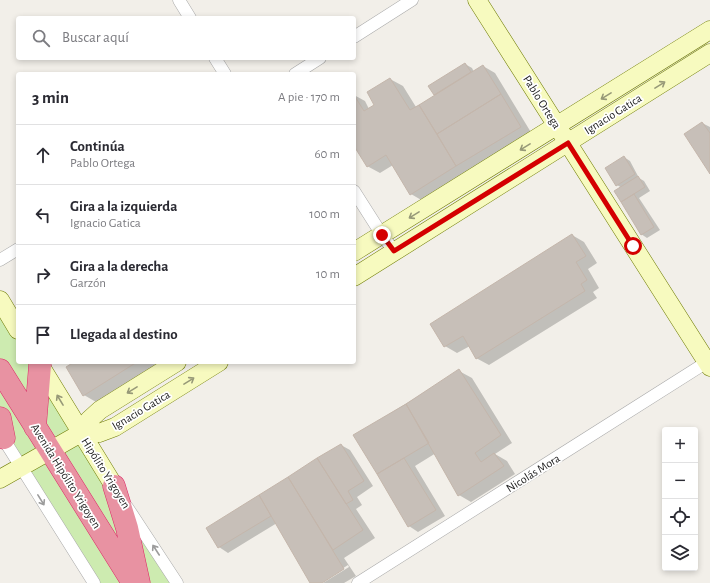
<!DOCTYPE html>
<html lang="es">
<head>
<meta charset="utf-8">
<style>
  :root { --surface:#fff; --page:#f2f2f3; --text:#2b2b33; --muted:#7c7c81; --line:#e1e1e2 }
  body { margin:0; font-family:"Alegreya Sans",sans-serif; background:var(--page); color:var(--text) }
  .controls { position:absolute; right:12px; bottom:12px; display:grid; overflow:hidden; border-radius:4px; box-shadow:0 2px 6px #0003 }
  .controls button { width:36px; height:36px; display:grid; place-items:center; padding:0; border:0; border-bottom:1px solid var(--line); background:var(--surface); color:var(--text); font:20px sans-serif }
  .stop { position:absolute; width:12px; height:12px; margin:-9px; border:3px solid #d40000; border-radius:50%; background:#fff }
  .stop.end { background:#d40000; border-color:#fff; box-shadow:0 1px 4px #0008 }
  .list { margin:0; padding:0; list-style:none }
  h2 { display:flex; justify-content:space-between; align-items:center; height:52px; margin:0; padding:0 16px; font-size:17px }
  h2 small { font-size:13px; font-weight:400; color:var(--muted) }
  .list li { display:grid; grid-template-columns:26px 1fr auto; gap:12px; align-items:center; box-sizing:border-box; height:60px; padding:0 16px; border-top:1px solid var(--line) }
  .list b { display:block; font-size:15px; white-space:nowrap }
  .list p { margin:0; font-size:13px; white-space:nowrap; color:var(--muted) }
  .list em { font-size:13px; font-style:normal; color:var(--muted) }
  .icon { flex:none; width:22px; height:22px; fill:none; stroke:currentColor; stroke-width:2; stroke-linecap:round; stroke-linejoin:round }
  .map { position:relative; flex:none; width:710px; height:583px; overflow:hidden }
  .search { position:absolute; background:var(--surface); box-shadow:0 2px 6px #0003; left:16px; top:16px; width:340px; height:44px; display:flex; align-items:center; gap:10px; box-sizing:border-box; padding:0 14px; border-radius:4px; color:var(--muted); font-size:15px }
  .panel { position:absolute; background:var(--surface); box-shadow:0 2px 6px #0003; left:16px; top:72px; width:340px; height:292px; border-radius:4px }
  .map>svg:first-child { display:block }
</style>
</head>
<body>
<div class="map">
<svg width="710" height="583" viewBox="0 0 710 583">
  <rect width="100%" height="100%" fill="#f2efe9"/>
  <!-- grass -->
  <path fill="#cdebb0" d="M 0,300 L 18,330 L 18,362 L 38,362 L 177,583 L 94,583 L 0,432 Z"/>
  <!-- shadow -->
  <path fill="#0003" d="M 465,64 L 472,68 L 474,72 L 483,66 L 495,73 L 532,134 L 423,201 L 411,194 L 393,165 L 380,173 L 367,166 L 354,144 L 354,95 L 365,101 L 369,109 L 376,105 L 390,79 L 403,86 L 416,107 L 435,96 L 430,86 Z
    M 702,123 L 710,127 L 710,172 Z
    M 624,157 L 630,161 L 639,178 L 644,181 L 650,191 L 639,198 L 660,230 L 647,238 L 641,234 L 615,191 L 622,188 L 617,185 Z
    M 572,235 L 584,242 L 597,263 L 588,269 L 599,288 L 593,292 L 597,298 L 489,365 L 476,358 L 470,346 L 457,353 L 445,346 Z
    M 76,362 L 161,362 L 96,402 L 84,395 Z
    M 459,371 L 472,378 L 512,443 L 495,454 L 507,461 L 515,474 L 471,502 L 459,495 L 436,453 L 415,466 L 445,516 L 418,532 L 409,526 L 355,435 Z
    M 341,445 L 350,450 L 373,486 L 357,497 L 362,505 L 356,509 L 375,538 L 344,558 L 356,576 L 344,583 L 323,583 L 349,567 L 348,565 L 320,583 L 311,583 L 277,523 L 228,553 L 219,547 L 207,529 Z"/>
  <!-- building -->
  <path fill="#c7bfb8" stroke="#c4b6ab" d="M 465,63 L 471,72 L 434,95 L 428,86 Z
    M 483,65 L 501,94 L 437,134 L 419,105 Z
    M 390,78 L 410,110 L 419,105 L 456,166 L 410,195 L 386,155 L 367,167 L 354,146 L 354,95 L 364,111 L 374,105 L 367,92 Z
    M 501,94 L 521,127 L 456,166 L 437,134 Z
    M 702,122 L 710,133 L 710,174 L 684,134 Z
    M 624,156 L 635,174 L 616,186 L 605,168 Z
    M 638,176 L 645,187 L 621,202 L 614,191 Z
    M 634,194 L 654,227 L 641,235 L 621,202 Z
    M 572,234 L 586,256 L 576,262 L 587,280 L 581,284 L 585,291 L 476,359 L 463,336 L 444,347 L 430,324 Z
    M 74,362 L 137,362 L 83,396 L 66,367 Z
    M 459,369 L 501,435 L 475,453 L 481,462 L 494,453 L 504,466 L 458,496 L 406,404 Z
    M 406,404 L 429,443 L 377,474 L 353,435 Z
    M 341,444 L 364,481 L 348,491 L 353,500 L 346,504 L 317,458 Z
    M 317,458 L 363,530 L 333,550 L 288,477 Z
    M 404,458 L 436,510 L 408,527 L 377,474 Z
    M 288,477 L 344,569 L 322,583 L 310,583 L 259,495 Z
    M 259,495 L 271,516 L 218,548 L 206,528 Z"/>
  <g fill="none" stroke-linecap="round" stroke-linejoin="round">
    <defs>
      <path id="street" d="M 179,0 L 190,18
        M 354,37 L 412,0
        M 215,58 L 225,74
        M 295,74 L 320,58
        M 354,191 L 382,235 L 394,251
        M 0,260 L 18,249
        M 1,435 L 94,583
        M 127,507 L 177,583
        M 358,583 L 707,362"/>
      <path id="secondary" d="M 477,0 L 710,367
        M 354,252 L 710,30
        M 354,277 L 710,53
        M 0,300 L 18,330
        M 38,362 L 114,486
        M 81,433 L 99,433 L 115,427 L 219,362
        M 81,433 L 89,420 L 100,410 L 177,362
        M 0,479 L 81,433"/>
      <path id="highway" d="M 0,370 L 133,583
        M 0,418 L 4,438
        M 35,427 L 40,365
        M 114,486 L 127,528 L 139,583"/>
    </defs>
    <!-- street casing -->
    <use href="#street" stroke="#a9a9a9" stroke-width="13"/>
    <!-- secondary casing -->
    <use href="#secondary" stroke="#707d05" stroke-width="19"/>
    <!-- highway casing -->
    <use href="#highway" stroke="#dc2a67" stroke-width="23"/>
    <!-- street -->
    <use href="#street" stroke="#fff" stroke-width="12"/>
    <!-- secondary -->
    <use href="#secondary" stroke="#f7fabf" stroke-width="18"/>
    <!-- highway -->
    <use href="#highway" stroke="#e892a2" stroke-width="22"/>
  </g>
  <!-- one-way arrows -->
  <defs><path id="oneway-shaft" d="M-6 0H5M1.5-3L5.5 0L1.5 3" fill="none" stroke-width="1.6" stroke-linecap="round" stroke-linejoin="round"/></defs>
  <g stroke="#979978">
    <use href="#oneway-shaft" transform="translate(660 85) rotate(-32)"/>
    <use href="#oneway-shaft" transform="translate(606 96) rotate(148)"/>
    <use href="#oneway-shaft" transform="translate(525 147) rotate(148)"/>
    <use href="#oneway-shaft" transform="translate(414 215) rotate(148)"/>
    <use href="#oneway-shaft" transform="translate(189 381) rotate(-32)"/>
    <use href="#oneway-shaft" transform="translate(132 390) rotate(148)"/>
    <use href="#oneway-shaft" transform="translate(60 400) rotate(-121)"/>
  </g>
  <g stroke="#9c9c9c">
    <use href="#oneway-shaft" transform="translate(41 500) rotate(58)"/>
    <use href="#oneway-shaft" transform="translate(156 550) rotate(-123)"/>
  </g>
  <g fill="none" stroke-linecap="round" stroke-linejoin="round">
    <!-- route -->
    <path stroke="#d40000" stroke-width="5" d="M 382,235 L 394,251 L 568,143 L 633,246"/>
  </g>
  <g text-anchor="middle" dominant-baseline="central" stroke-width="3.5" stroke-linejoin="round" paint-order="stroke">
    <!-- street labels -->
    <g font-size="12" fill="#222" stroke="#fff">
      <text transform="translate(542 102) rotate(58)">Pablo Ortega</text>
      <text transform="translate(613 114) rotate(-32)">Ignacio Gatica</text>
      <text transform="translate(141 410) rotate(-31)">Ignacio Gatica</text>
      <text transform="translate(106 473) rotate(58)">Hipólito Yrigoyen</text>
      <text transform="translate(533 473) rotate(-32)">Nicolás Mora</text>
      <text transform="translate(66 476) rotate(58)">Avenida Hipólito Yrigoyen</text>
    </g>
  </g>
</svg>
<div class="controls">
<button>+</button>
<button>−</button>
<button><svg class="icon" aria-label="locate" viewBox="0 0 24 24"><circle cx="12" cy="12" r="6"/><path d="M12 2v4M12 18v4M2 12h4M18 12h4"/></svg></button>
<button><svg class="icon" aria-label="layers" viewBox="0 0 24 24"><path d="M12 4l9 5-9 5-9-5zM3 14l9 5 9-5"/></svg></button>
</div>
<div class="stop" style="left:633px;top:246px"></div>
<div class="stop end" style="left:382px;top:235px"></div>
<div class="search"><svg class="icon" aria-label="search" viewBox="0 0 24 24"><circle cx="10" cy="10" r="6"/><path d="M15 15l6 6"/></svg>Buscar aquí</div>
<section class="panel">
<h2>3 min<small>A pie · 170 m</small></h2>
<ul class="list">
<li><svg class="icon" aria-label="ahead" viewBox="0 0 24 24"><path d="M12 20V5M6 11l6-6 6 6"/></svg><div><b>Continúa</b><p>Pablo Ortega</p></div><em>60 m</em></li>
<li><svg class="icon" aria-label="left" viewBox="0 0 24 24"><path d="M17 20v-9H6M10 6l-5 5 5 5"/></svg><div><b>Gira a la izquierda</b><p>Ignacio Gatica</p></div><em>100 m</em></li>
<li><svg class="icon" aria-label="right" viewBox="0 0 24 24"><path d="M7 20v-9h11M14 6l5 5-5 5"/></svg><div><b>Gira a la derecha</b><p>Garzón</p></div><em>10 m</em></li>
<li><svg class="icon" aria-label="arrive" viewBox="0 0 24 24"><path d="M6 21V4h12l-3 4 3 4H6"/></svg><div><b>Llegada al destino</b></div></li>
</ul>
</section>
</div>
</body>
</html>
